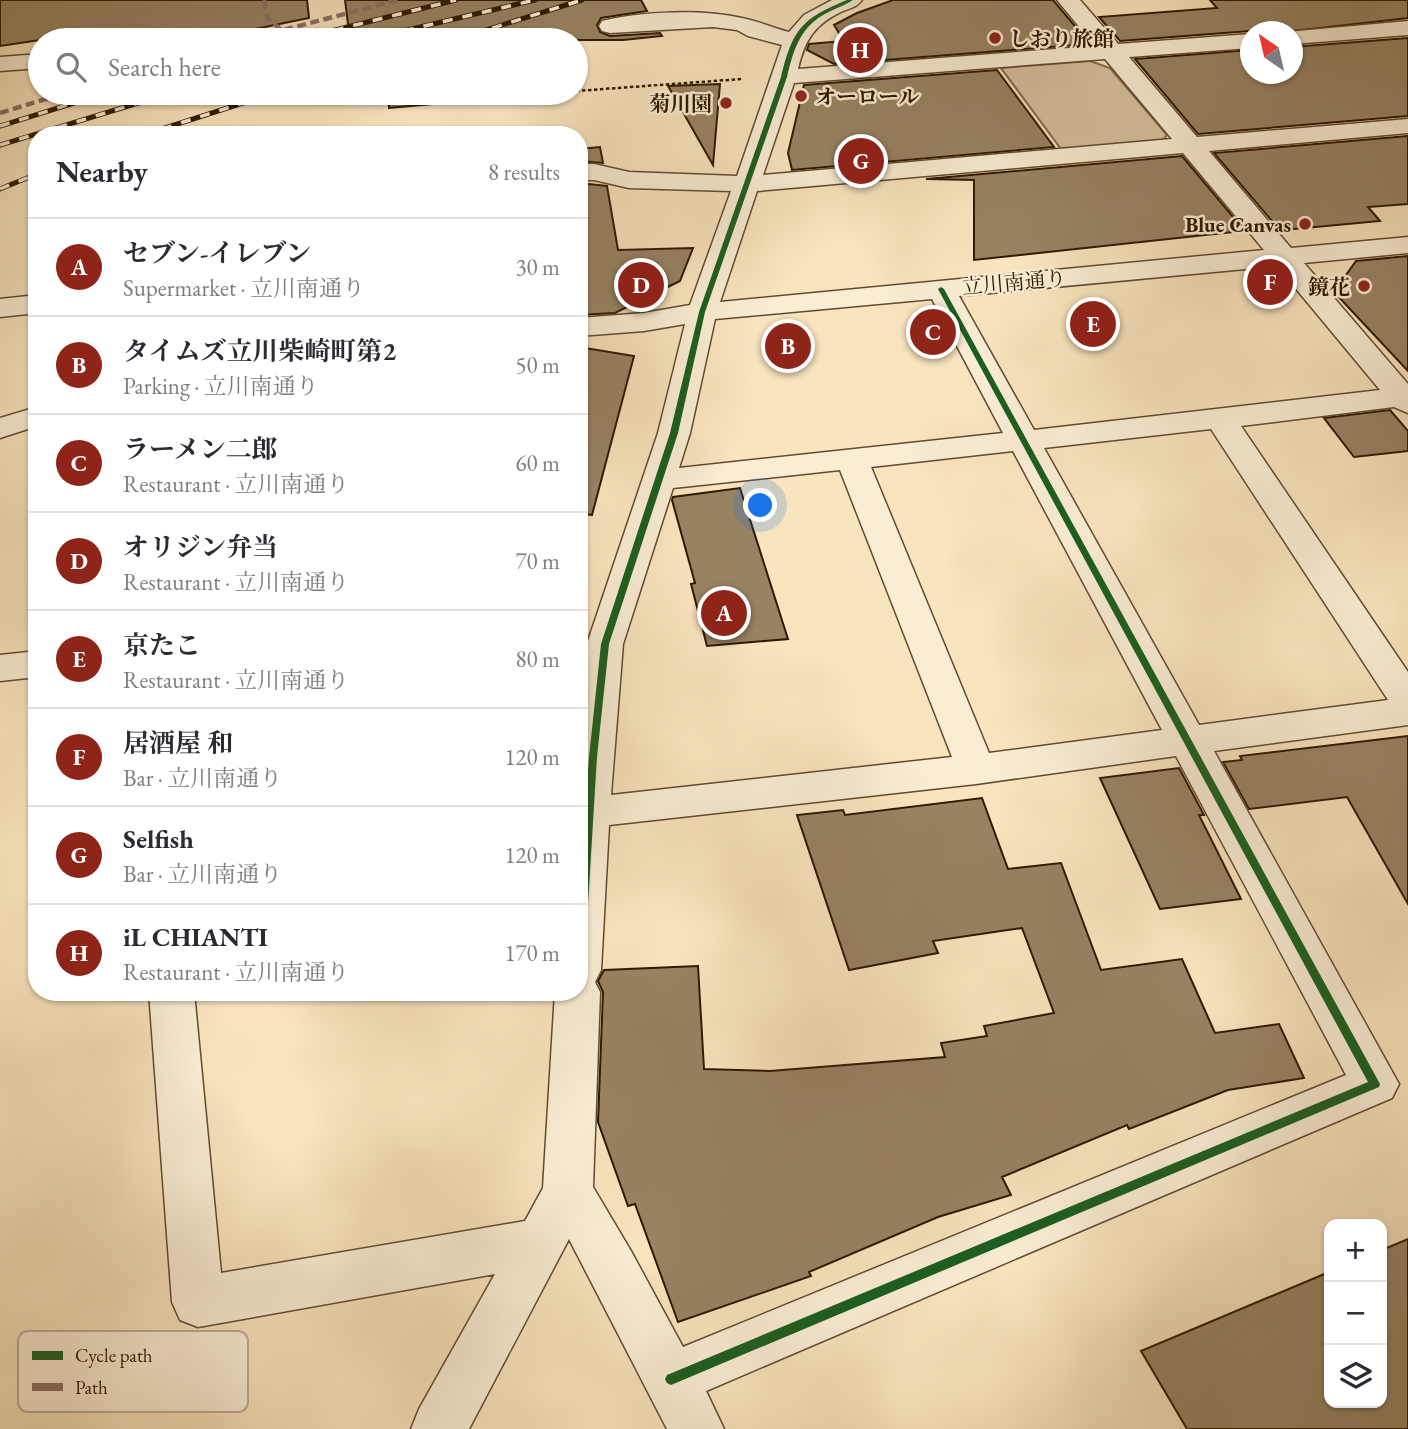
<!DOCTYPE html>
<html lang="en">
<head>
<meta charset="utf-8">
<style>
  :root { --surface:#fff; --page:#f7f7f7; --text:#2b2b33; --muted:#7c7c81; --line:#e1e1e2; --accent:#8f2418 }
  body { margin:0; font-family:"EB Garamond","Noto Serif JP",serif; background:var(--page); color:var(--text) }
  .controls { position:absolute; right:21px; bottom:21px; display:grid; overflow:hidden; border-radius:14px; box-shadow:0 2px 5px #0004 }
  .controls button { width:63px; height:63px; display:grid; place-items:center; padding:0; border:0; border-bottom:2px solid var(--line); background:var(--surface); color:var(--text); font:35px sans-serif }
  .compass { position:absolute; left:1240px; top:21px; width:63px; height:63px; border-radius:50%; background:var(--surface); box-shadow:0 2px 5px #0004; rotate:326deg }
  .you { position:absolute; left:761px; top:506px; width:24px; height:24px; margin:-18px; border:5px solid #fff; border-radius:50%; background:#1a73e8; box-shadow:0 0 0 10px #1a73e833 }
  .badge { display:grid; place-items:center; width:46px; height:46px; border-radius:50%; background:var(--accent); color:#fff; font-size:23px; font-weight:700 }
  .pin { position:absolute; translate:-50% -50%; border:4px solid #fff; box-shadow:0 2px 7px #0006 }
  .list { margin:0; padding:0; list-style:none }
  h2 { display:flex; justify-content:space-between; align-items:center; height:91px; margin:0; padding:0 28px; font-size:30px }
  h2 small { font-size:23px; font-weight:400; color:var(--muted) }
  .list li { display:grid; grid-template-columns:46px 1fr auto; gap:21px; align-items:center; box-sizing:border-box; height:98px; padding:0 28px; border-top:2px solid var(--line) }
  .list b { display:block; font-size:26px; white-space:nowrap }
  .list p { margin:0; font-size:23px; white-space:nowrap; color:var(--muted) }
  .list em { font-size:23px; font-style:normal; color:var(--muted) }
  .icon { flex:none; width:38px; height:38px; fill:none; stroke:currentColor; stroke-width:2; stroke-linecap:round; stroke-linejoin:round }
  .map { position:relative; flex:none; width:1408px; height:1429px; overflow:hidden }
  .search { position:absolute; background:var(--surface); box-shadow:0 2px 5px #0004; left:28px; top:28px; width:560px; height:77px; display:flex; align-items:center; gap:18px; box-sizing:border-box; padding:0 24px; border-radius:38px; color:var(--muted); font-size:26px }
  .panel { position:absolute; background:var(--surface); box-shadow:0 2px 5px #0004; left:28px; top:126px; width:560px; height:875px; border-radius:28px }
  .map>svg:first-child { display:block }
</style>
</head>
<body>
<div class="map">
<svg width="1408" height="1429" viewBox="0 0 1408 1429">
  <rect width="100%" height="100%" fill="#f8e4bd"/>
  <filter id="stains"><feTurbulence type="fractalNoise" baseFrequency=".00286" numOctaves="4"/><feColorMatrix values="0 0 0 0 .2 0 0 0 0 .09 0 0 0 0 .02 0 0 0 .5 -.17"/></filter>
  <radialGradient id="worn" r=".72"><stop offset=".6" stop-color="#630" stop-opacity="0"/><stop offset="1" stop-color="#630" stop-opacity=".3"/></radialGradient>
  <!-- green -->
  <path fill="#d5c19d" stroke="#816c4e" stroke-width="2" d="M 1090,61 L 1110,68 L 1167,135 L 1163,140 L 1061,149 L 1001,68 Z"/>
  <!-- building -->
  <path fill="#978262" stroke="#2d1800" stroke-width="2" d="M 0,0 L 307,0 L 309,18 L 202,40 L 40,40 L 0,46 Z
    M 345,0 L 641,0 L 647,11 L 601,18 L 597,25 L 600,32 L 610,36 L 660,33 L 662,36 L 623,40 L 350,40 Z
    M 893,0 L 1053,0 L 1090,44 L 834,64 L 807,50 L 809,44 L 844,41 L 834,25 L 857,13 Z
    M 1210,0 L 1408,0 L 1408,18 L 1285,32 L 1250,31 L 1120,41 L 1099,17 L 1217,8 Z
    M 1408,38 L 1408,116 L 1198,134 L 1135,59 L 1250,50 L 1250,74 L 1292,74 L 1292,47 Z
    M 997,70 L 1054,147 L 792,170 L 788,153 L 804,85 Z
    M 720,84 L 713,165 L 668,86 Z
    M 388,93 L 430,93 L 432,104 L 389,108 Z
    M 1408,136 L 1408,204 L 1368,207 L 1380,221 L 1294,229 L 1272,221 L 1214,153 Z
    M 600,147 L 603,163 L 579,161 L 579,149 Z
    M 1182,156 L 1239,224 L 1233,232 L 974,260 L 974,180 L 926,179 Z
    M 579,183 L 607,186 L 618,250 L 693,248 L 680,281 L 615,313 L 579,315 Z
    M 1408,256 L 1408,371 L 1334,292 L 1356,261 Z
    M 579,347 L 634,356 L 592,515 L 579,513 Z
    M 1390,410 L 1408,431 L 1408,451 L 1354,457 L 1324,418 Z
    M 740,488 L 788,639 L 707,646 L 691,584 L 695,583 L 672,500 L 673,497 Z
    M 1408,736 L 1408,904 L 1347,797 L 1249,809 L 1223,762 L 1242,760 L 1240,756 Z
    M 1179,768 L 1204,815 L 1199,815 L 1241,899 L 1160,909 L 1100,778 Z
    M 982,798 L 1008,869 L 1061,863 L 1101,970 L 1182,959 L 1215,1033 L 1279,1024 L 1304,1078 L 1228,1090 L 1129,1129 L 1127,1125 L 1002,1177 L 1011,1195 L 938,1217 L 809,1272 L 811,1276 L 678,1322 L 635,1204 L 628,1206 L 598,1122 L 603,992 L 598,981 L 604,970 L 698,966 L 704,1069 L 770,1071 L 945,1057 L 941,1043 L 987,1036 L 984,1026 L 1054,1013 L 1022,928 L 933,941 L 938,953 L 849,970 L 797,815 L 843,810 L 845,815 Z
    M 1408,1239 L 1408,1429 L 1187,1429 L 1141,1351 L 1329,1272 L 1329,1403 L 1382,1403 L 1382,1250 Z"/>
  <g fill="none" stroke-linecap="round" stroke-linejoin="round">
    <defs>
      <path id="minor" d="M 832,0 L 862,0 C 857,7 851,8 843,11 C 815,24 805,39 798,69 L 1095,46 L 1057,0 L 1080,0 L 1118,44 L 1250,34 L 1250,48 L 1129,57 L 1197,137 L 1408,119 L 1408,133 L 1209,151 L 1291,248 L 1408,237 L 1408,253 L 1304,263 L 1408,384 L 1408,413 L 1394,407 L 1241,426 L 1408,672 L 1408,725 L 1214,751 L 1399,1084 L 1392,1098 L 706,1391 L 724,1429 L 667,1429 L 569,1239 L 469,1429 L 411,1429 L 419,1409 L 495,1274 L 198,1327 L 180,1320 L 172,1302 L 149,992 L 194,992 L 221,1273 L 525,1221 L 543,1188 L 555,992 L 579,992 L 579,706 L 587,644 L 658,433 L 685,324 L 644,331 L 579,336 L 579,318 L 644,313 L 690,305 L 731,191 L 629,188 L 594,180 L 579,180 L 579,164 L 594,164 L 629,172 L 737,176 L 782,45 L 748,36 L 737,30 L 713,27 L 610,33 L 602,31 L 599,26 L 602,21 C 642,11 703,9 742,18 C 758,21 773,28 789,32 L 804,15 ZM 1105,59 L 1172,139 L 763,175 L 794,83 ZM 1183,153 L 1264,250 L 720,302 L 757,191 ZM 1277,266 L 1380,390 L 1034,430 L 959,296 ZM 932,299 L 1003,433 L 679,468 L 690,433 L 715,319 ZM 1211,429 L 1388,700 L 1199,725 L 1044,448 ZM 1013,451 L 1162,730 L 989,753 L 871,467 ZM 840,470 L 952,757 L 611,795 L 623,644 L 673,488 ZM 1176,756 L 1346,1075 L 683,1347 L 631,1251 L 593,1187 L 600,992 L 595,982 L 601,970 L 609,825 L 976,784 Z
        M 1408,21 L 1408,35 L 1292,44 L 1292,32 L 1287,32 Z
        M 40,54 L 40,68 L 0,71 L 0,57 Z
        M 37,295 L 37,313 L 0,317 L 0,299 Z
        M 37,407 L 37,426 L 0,438 L 0,418 Z
        M 37,651 L 37,677 L 0,681 L 0,655 Z"/>
    </defs>
    <!-- minor casing -->
    <use href="#minor" stroke="#604b2f" stroke-width="3"/>
    <!-- path -->
    <path stroke="#2d1800" stroke-width="2.5" stroke-dasharray="3.5 2.5" stroke-linecap="butt" d="M 576,91 L 742,79"/>
    <!-- minor -->
    <use href="#minor" fill="#faedd4" fill-rule="evenodd"/>
    <defs>
      <path id="rail" d="M 295,40 L 456,0
        M 365,40 L 535,0
        M 454,40 L 582,0
        M 0,126 L 106,93
        M 143,135 L 274,93
        M 0,145 L 171,93
        M 0,189 L 37,174"/>
    </defs>
    <!-- rail casing -->
    <use href="#rail" stroke="#2d1800" stroke-width="5"/>
    <!-- rail -->
    <use href="#rail" stroke="#faedd4" stroke-width="3.5" stroke-dasharray="10" stroke-linecap="butt"/>
    <!-- quiet -->
    <path stroke="#8d6e63" stroke-width="4.5" stroke-dasharray="9 4.5" stroke-linecap="butt" d="M 264,0 L 267,17 L 281,30
      M 245,40 L 398,0
      M 0,113 L 65,93"/>
    <defs>
      <path id="cycleway" d="M 847,0 L 853,0 C 844,6 833,9 823,15 C 799,29 793,52 787,77 L 705,312 L 678,433 L 609,644 L 597,757 L 584,970 L 583,973 L 579,974 L 579,892 L 589,757 L 601,644 L 670,433 L 699,312 L 781,77 C 793,29 801,19 847,0 Z
        M 941,287 L 944,289 L 1380,1084 L 1379,1087 L 671,1385 L 667,1383 L 665,1379 L 667,1375 L 1368,1082 L 938,289 Z"/>
    </defs>
    <!-- cycleway casing -->
    <use href="#cycleway" stroke="#faedd4" stroke-width="4"/>
    <!-- cycleway -->
    <use href="#cycleway" fill="#1b5e20" fill-rule="evenodd"/>
  </g>
  <!-- markers -->
  <g fill="#8f2418" stroke="#faedd4" stroke-width="2.5">
    <circle cx="995" cy="38" r="7"/>
    <circle cx="801" cy="96" r="7"/>
    <circle cx="726" cy="103" r="7"/>
    <circle cx="1305" cy="224" r="7"/>
    <circle cx="1364" cy="286" r="7"/>
  </g>
  <g text-anchor="middle" dominant-baseline="central" stroke-width="5" stroke-linejoin="round" paint-order="stroke">
    <!-- far-poi labels -->
    <g font-size="21" font-weight="bold" fill="#2d1800" stroke="#faedd4" text-anchor="end">
      <text x="1009" y="38" text-anchor="start">しおり旅館</text>
      <text x="815" y="96" text-anchor="start">オーロール</text>
      <text x="712" y="103">菊川園</text>
      <text x="1291" y="224">Blue Canvas</text>
      <text x="1350" y="286">鏡花</text>
    </g>
    <!-- far-street labels -->
    <g font-size="21" fill="#2d1800" stroke="#faedd4">
      <text transform="translate(1014 282) rotate(-5)">立川南通り</text>
    </g>
  </g>
  <!-- legend -->
  <rect x="18" y="1331" width="230" height="81" rx="10" fill="#faedd4" stroke="#bcad94" stroke-width="2"/>
  <rect x="32" y="1351" width="31" height="9" fill="#1b5e20"/>
  <rect x="32" y="1383" width="31" height="8" fill="#8d6e63"/>
  <g font-size="19" fill="#2d1800">
    <text x="75" y="1362">Cycle path</text>
    <text x="75" y="1394">Path</text>
  </g>
  <rect width="100%" height="100%" filter="url(#stains)"/>
  <rect width="100%" height="100%" fill="url(#worn)"/>
</svg>
<div class="controls">
<button>+</button>
<button>−</button>
<button><svg class="icon" aria-label="layers" viewBox="0 0 24 24"><path d="M12 4l9 5-9 5-9-5zM3 14l9 5 9-5"/></svg></button>
</div>
<svg class="compass" viewBox="-18 -18 36 36"><path d="M0-13l5 13h-10z" fill="#e53935"/><path d="M0 13l5-13h-10z" fill="#7c7c81"/></svg>
<div class="you"></div>
<div class="pin badge" style="left:724px;top:613px">A</div>
<div class="pin badge" style="left:788px;top:346px">B</div>
<div class="pin badge" style="left:933px;top:332px">C</div>
<div class="pin badge" style="left:641px;top:285px">D</div>
<div class="pin badge" style="left:1093px;top:324px">E</div>
<div class="pin badge" style="left:1270px;top:282px">F</div>
<div class="pin badge" style="left:861px;top:161px">G</div>
<div class="pin badge" style="left:860px;top:50px">H</div>
<div class="search"><svg class="icon" aria-label="search" viewBox="0 0 24 24"><circle cx="10" cy="10" r="6"/><path d="M15 15l6 6"/></svg>Search here</div>
<section class="panel">
<h2>Nearby<small>8 results</small></h2>
<ul class="list">
<li><span class="badge">A</span><div><b>セブン-イレブン</b><p>Supermarket · 立川南通り</p></div><em>30 m</em></li>
<li><span class="badge">B</span><div><b>タイムズ立川柴崎町第2</b><p>Parking · 立川南通り</p></div><em>50 m</em></li>
<li><span class="badge">C</span><div><b>ラーメン二郎</b><p>Restaurant · 立川南通り</p></div><em>60 m</em></li>
<li><span class="badge">D</span><div><b>オリジン弁当</b><p>Restaurant · 立川南通り</p></div><em>70 m</em></li>
<li><span class="badge">E</span><div><b>京たこ</b><p>Restaurant · 立川南通り</p></div><em>80 m</em></li>
<li><span class="badge">F</span><div><b>居酒屋 和</b><p>Bar · 立川南通り</p></div><em>120 m</em></li>
<li><span class="badge">G</span><div><b>Selfish</b><p>Bar · 立川南通り</p></div><em>120 m</em></li>
<li><span class="badge">H</span><div><b>iL CHIANTI</b><p>Restaurant · 立川南通り</p></div><em>170 m</em></li>
</ul>
</section>
</div>
</body>
</html>
